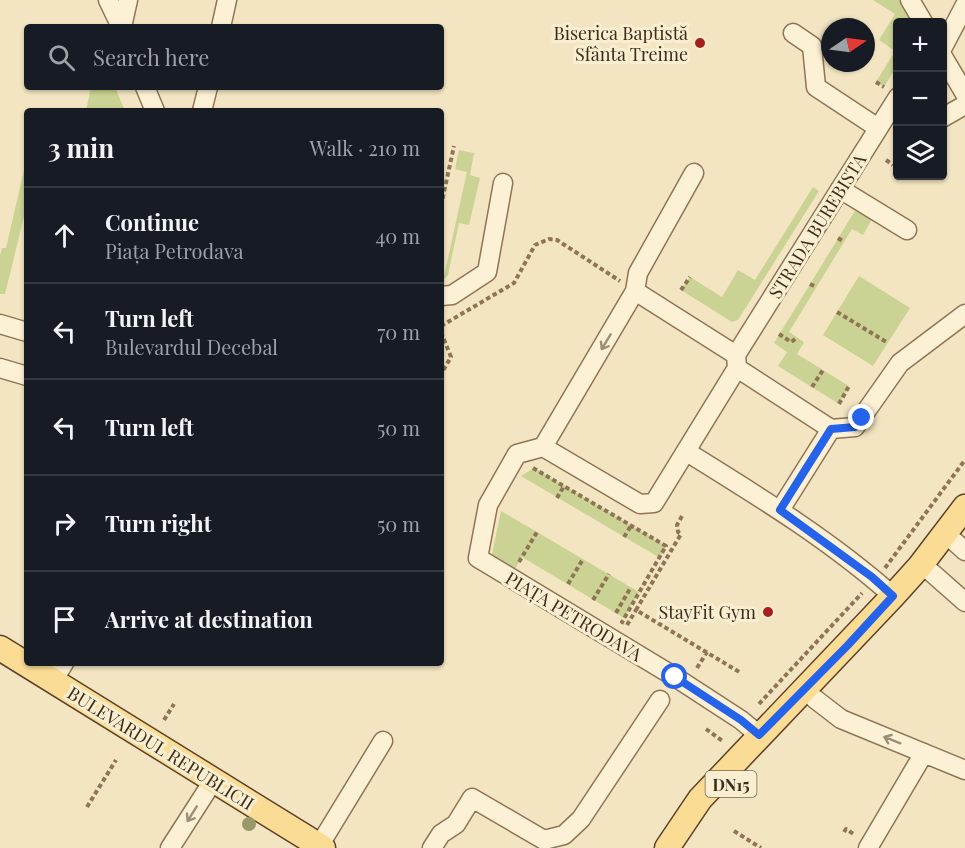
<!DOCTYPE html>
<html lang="en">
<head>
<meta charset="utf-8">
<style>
  :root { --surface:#171b24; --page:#20242c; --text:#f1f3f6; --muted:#9ea1a6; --line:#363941 }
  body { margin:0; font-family:"Playfair Display",serif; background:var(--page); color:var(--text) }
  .controls { position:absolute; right:18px; top:18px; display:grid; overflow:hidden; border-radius:6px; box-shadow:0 2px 4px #0004 }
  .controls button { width:54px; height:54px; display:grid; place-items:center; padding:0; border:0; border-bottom:2px solid var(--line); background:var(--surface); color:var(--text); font:30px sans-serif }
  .compass { position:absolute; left:821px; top:18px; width:54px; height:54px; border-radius:50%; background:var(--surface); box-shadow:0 2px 4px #0004; rotate:77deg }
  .stop { position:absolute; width:18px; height:18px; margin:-14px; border:4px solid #2563eb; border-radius:50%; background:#fff }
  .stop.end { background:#2563eb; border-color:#fff; box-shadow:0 2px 6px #0008 }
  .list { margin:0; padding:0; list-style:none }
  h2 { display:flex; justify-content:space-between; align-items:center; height:78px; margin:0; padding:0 24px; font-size:26px }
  h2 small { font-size:20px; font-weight:400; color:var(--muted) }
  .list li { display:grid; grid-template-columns:39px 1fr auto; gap:18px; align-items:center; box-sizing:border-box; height:96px; padding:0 24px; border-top:2px solid var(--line) }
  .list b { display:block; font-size:22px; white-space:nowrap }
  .list p { margin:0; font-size:20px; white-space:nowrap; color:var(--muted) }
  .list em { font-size:20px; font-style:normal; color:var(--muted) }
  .icon { flex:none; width:33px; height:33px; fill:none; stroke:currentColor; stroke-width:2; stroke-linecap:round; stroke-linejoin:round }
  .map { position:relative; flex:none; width:965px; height:848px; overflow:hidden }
  .search { position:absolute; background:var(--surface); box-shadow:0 2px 4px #0004; left:24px; top:24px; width:420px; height:66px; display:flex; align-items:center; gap:15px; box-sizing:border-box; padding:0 21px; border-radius:6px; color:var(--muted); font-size:22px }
  .panel { position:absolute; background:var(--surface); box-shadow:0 2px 4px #0004; left:24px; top:108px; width:420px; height:558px; border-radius:6px }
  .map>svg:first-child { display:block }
</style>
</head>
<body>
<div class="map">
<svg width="965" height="848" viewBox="0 0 965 848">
  <rect width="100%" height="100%" fill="#f3e5c1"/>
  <!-- green -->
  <path fill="#cad393" d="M 873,0 L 899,0 L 913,22 L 898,22 L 897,66 L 884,87 L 876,82 L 895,51 L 879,40 L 895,14 Z
    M 91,87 L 115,87 L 125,111 L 86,111 Z
    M 459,150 L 474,153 L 470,175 L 480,178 L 469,225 L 459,223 L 448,275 L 441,282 L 441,276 L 444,276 L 467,172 L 455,169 Z
    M 27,157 L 27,204 L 5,294 L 0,294 L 0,256 L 2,248 L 6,248 Z
    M 813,187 L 819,191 L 738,320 L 732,322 L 681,290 L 690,277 L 722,297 L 738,270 L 755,280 Z
    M 856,209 L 872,219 L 863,235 L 852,229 L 789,332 L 804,342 L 797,354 L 849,386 L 839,404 L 778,366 L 787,352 L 774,343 Z
    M 859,276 L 910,308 L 873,366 L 823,335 Z
    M 534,468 L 666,546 L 660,558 L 521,476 Z
    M 501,511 L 639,592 L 624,618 L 522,557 L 515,569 L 492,554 Z"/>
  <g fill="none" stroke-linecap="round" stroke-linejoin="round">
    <defs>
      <path id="minor" d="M 108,0 L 121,27
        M 910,0 L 923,22
        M 122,27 L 128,0
        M 221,27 L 227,0
        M 793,33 L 812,46 L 816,87 L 878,128
        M 942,49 L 965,5
        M 942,55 L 965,94
        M 145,87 L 155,111
        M 202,111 L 208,87
        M 942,118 L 965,105
        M 694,173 L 638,273 L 635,291 L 543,447 L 517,454 L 488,505 L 478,558 L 675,677 L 741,720 L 759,735
        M 840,189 L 907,230
        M 635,291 L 736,355
        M 441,296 L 452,295 L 487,272 L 503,183
        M 0,324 L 27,332
        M 736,355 L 737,368 L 831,429 L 855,427 L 900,363 L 965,314
        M 736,355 L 898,97
        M 0,368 L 27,376
        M 543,447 L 640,504 L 654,503 L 737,368
        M 687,452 C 758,496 830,540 893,596
        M 780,510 L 831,429
        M 955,542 L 965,551
        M 931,572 L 965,602
        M 53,681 L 64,663
        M 815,699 L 841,719 L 965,770
        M 319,846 L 383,741
        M 170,848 L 213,781
        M 432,848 L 441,834 L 456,824 L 472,798 L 544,840 L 564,835 L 581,819 L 660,700
        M 868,848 L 924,753"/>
      <path id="major" d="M 0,648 L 323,848
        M 667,848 L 700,799 L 893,596 L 920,566 L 965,507"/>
    </defs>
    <!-- minor casing -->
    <use href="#minor" stroke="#8f7556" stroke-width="21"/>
    <!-- major casing -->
    <use href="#major" stroke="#5c422b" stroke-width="27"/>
    <!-- path -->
    <path stroke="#8f7556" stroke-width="4" stroke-dasharray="4.5 3" stroke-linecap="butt" d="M 876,82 L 884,87
      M 886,160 L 893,165
      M 441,206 L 454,146
      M 838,238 L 844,242
      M 810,284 L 816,287
      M 681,290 L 690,277
      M 837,312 L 888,343
      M 441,326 L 514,283 L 535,245 L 549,239 L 557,240 L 620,281
      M 441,332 L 451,357 L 441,374
      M 779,334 L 791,342 L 797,338
      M 812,387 L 823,370
      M 839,404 L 849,386
      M 533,468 L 666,546 L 622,622 L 624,623
      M 557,498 L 564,486
      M 682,516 L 677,525 L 678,532 L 681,534 L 636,610 L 741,673
      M 624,537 L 631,526
      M 519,562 L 537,532
      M 885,568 L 965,460
      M 568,584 L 583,559
      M 593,600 L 609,574
      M 616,613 L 631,587
      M 627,625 L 636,610
      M 697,668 L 707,652
      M 759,704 L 862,593
      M 164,720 L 174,704
      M 706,729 L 724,742
      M 87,807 L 116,760
      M 734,831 L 761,848
      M 844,832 L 846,829 L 855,835"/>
    <!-- minor -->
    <use href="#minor" stroke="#fdf1d5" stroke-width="18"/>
    <!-- major -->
    <use href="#major" stroke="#fbdc94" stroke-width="24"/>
  </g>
  <!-- trees -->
  <circle fill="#979a68" cx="249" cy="824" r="7"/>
  <!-- one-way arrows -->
  <defs><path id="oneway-shaft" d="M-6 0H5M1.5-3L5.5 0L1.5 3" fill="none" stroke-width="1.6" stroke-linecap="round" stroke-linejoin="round" transform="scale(1.5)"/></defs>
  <g stroke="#9d8e78">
    <use href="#oneway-shaft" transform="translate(606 342) rotate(121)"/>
    <use href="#oneway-shaft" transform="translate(892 740) rotate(-158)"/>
    <use href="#oneway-shaft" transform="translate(192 814) rotate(122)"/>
  </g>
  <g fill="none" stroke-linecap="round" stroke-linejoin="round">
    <!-- route -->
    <path stroke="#2563eb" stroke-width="8" d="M 675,677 L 741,720 L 759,735 L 848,645 L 893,596 L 872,577 L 780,510 L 831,429 L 855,427 L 862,418"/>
  </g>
  <!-- markers -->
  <g fill="#a61f1e" stroke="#faeed1" stroke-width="2">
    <circle cx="700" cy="43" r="6"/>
    <circle cx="768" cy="612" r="6"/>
  </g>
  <g text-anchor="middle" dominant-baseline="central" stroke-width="6" stroke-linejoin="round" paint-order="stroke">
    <!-- shield labels -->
    <rect fill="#faeed1" stroke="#766652" stroke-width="1.5" x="705.5" y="771" width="51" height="26" rx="4.5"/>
    <g font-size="16" font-weight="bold" fill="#3d2c1c">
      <text x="731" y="784">DN15</text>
    </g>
    <!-- poi labels -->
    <g font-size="18" fill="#3d2c1c" stroke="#faeed1" text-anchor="end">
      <text x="688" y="33">Biserica Baptistă<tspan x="688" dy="21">Sfânta Treime</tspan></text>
      <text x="756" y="612">StayFit Gym</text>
    </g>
    <!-- street labels -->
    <g font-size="18" fill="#3d2c1c" stroke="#faeed1">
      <text transform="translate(817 226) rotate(-58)">STRADA BUREBISTA</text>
      <text transform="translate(574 616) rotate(31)">PIAȚA PETRODAVA</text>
      <text transform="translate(161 748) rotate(32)">BULEVARDUL REPUBLICII</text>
    </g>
  </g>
</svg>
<div class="controls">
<button>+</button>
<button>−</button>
<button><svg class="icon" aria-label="layers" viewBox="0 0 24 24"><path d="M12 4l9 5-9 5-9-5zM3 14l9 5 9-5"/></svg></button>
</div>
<svg class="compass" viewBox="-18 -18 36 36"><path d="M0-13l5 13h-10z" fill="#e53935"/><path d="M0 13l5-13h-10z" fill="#9ea1a6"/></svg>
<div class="stop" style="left:675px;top:677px"></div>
<div class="stop end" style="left:862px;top:418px"></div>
<div class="search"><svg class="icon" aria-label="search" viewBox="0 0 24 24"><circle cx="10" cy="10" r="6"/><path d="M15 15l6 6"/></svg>Search here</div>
<section class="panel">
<h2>3 min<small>Walk · 210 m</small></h2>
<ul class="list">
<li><svg class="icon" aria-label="ahead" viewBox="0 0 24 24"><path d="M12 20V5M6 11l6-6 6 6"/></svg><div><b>Continue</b><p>Piața Petrodava</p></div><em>40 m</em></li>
<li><svg class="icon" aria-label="left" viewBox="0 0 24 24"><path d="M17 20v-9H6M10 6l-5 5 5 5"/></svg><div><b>Turn left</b><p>Bulevardul Decebal</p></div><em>70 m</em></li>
<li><svg class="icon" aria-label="left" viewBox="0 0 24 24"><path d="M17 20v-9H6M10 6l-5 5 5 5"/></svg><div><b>Turn left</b></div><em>50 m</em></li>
<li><svg class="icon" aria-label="right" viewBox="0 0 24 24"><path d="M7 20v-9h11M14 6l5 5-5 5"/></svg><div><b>Turn right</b></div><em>50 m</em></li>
<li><svg class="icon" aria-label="arrive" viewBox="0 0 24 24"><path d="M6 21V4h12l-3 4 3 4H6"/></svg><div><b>Arrive at destination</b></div></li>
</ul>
</section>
</div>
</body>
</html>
